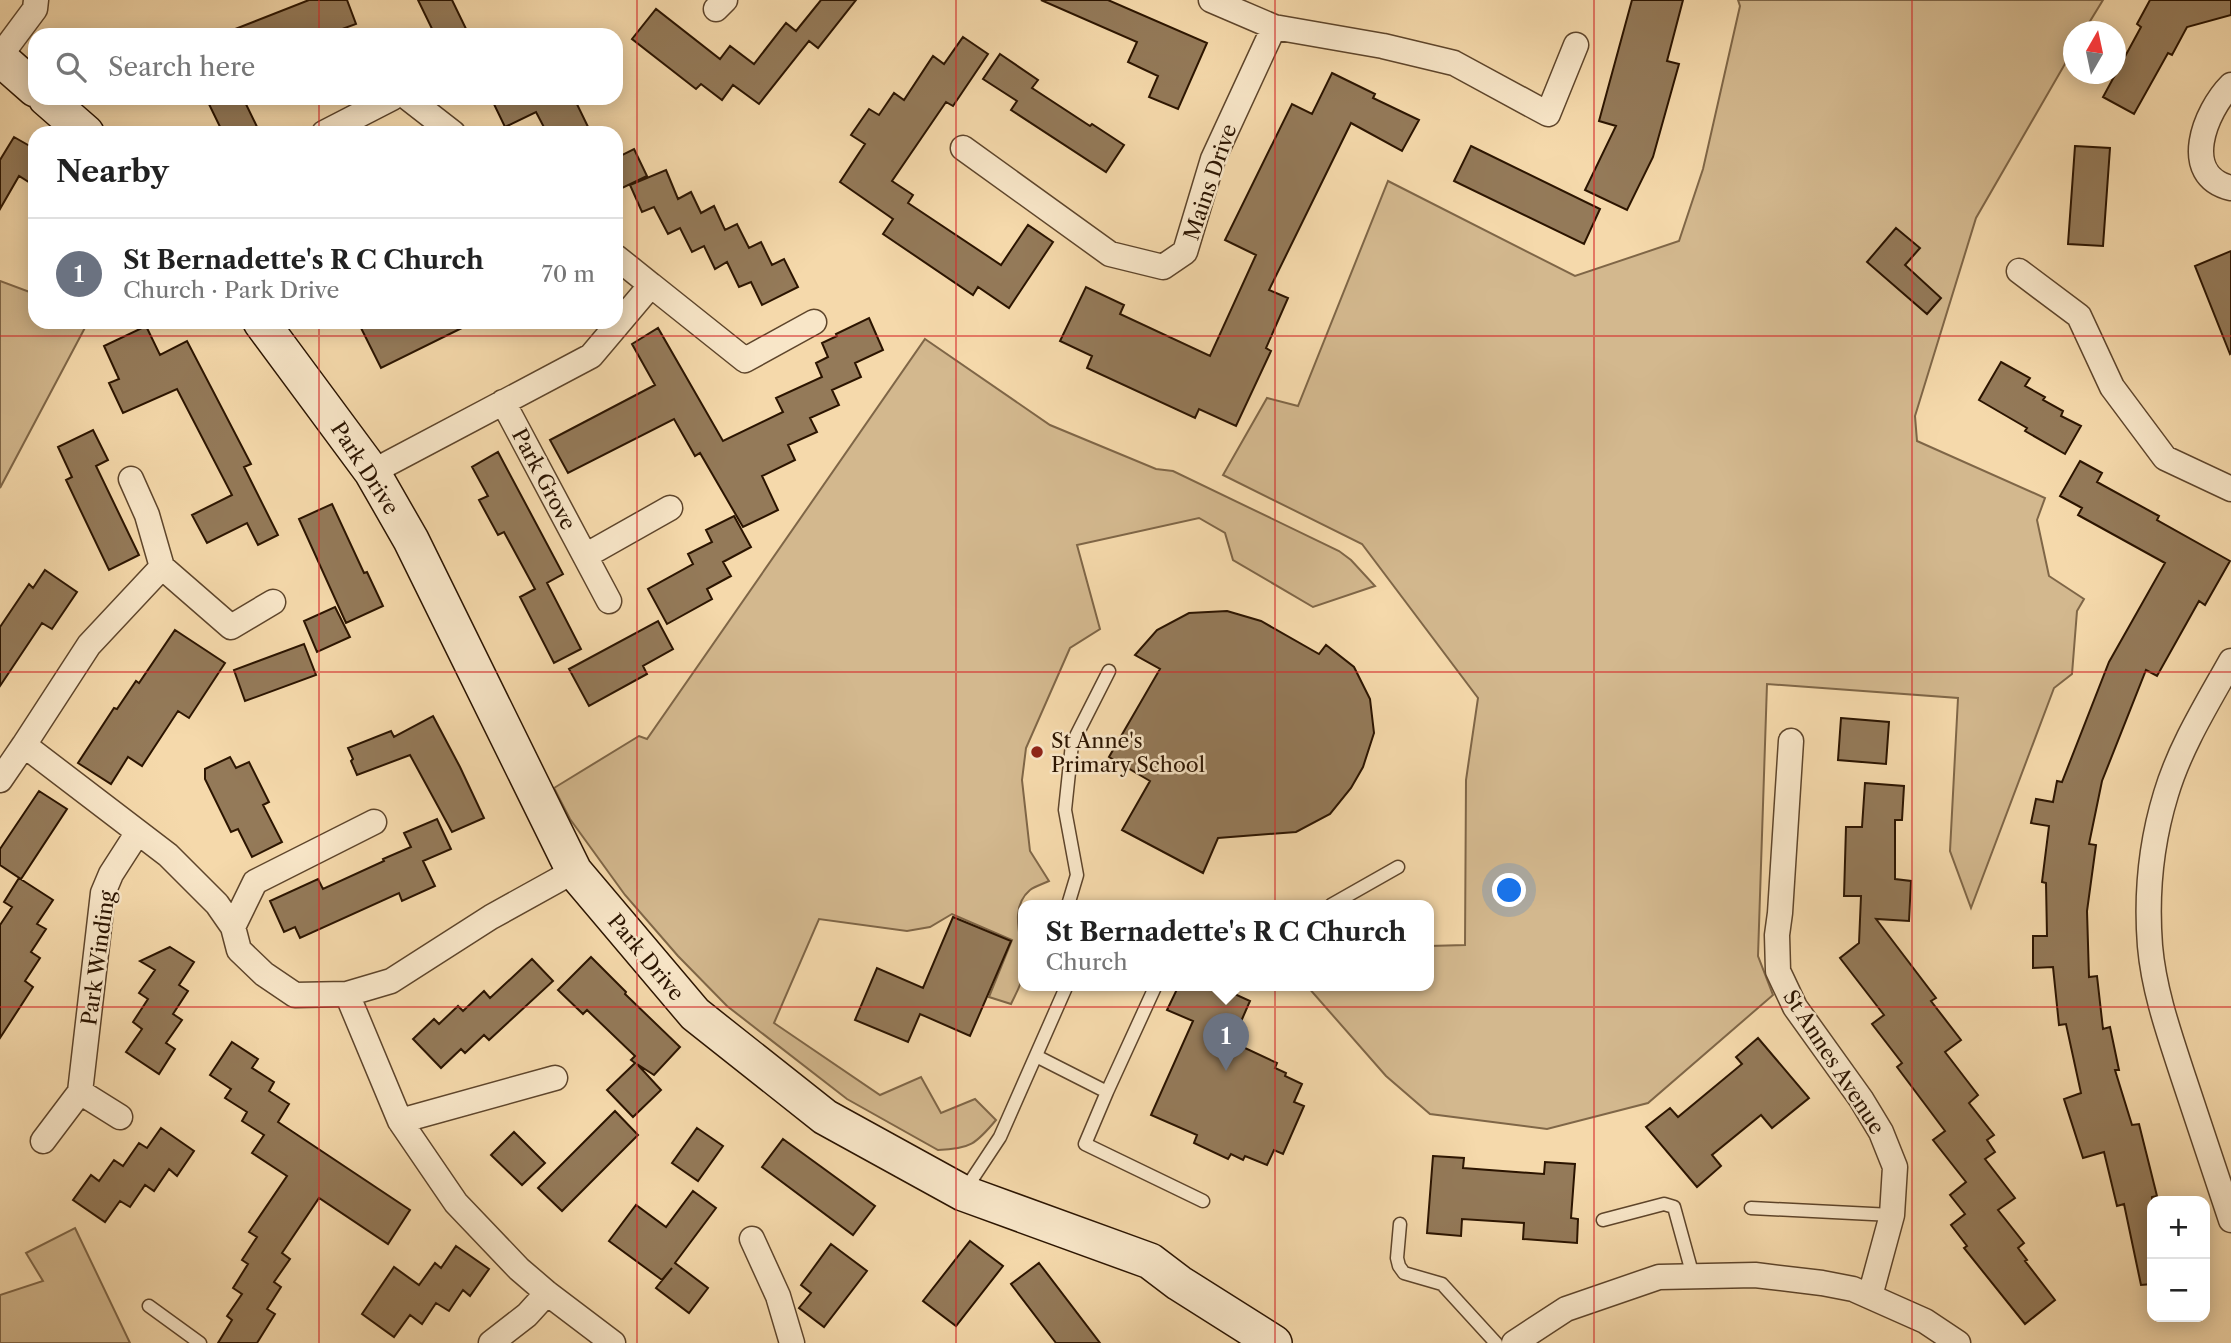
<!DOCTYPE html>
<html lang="en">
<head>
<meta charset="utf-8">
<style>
  :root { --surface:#fff; --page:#f6f6f6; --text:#222; --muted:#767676; --line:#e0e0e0; --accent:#ea580c }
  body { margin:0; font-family:"Libre Caslon Text",serif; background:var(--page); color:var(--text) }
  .controls { position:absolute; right:21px; bottom:21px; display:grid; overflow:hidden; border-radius:14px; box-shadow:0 4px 18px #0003 }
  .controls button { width:63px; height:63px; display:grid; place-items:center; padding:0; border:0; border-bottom:2px solid var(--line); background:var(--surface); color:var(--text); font:35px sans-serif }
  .compass { position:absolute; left:2063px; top:21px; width:63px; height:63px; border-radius:50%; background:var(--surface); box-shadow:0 4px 18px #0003; rotate:9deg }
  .you { position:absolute; left:1510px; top:891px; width:24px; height:24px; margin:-18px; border:5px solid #fff; border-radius:50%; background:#1a73e8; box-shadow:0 0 0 10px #1a73e833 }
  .badge { display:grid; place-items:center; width:46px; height:46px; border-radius:50%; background:var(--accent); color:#fff; font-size:23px; font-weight:700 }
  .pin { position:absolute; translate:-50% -58px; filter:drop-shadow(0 2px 4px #0008) }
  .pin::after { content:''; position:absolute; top:37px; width:24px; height:21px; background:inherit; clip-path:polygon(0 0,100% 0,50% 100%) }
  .popup { position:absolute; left:1018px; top:900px; width:416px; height:91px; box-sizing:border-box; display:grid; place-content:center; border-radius:14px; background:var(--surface); filter:drop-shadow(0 2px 5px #0005); font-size:23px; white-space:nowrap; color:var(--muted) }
  .popup b { font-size:26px; color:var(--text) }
  .popup::after { content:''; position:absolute; left:50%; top:100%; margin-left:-14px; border:14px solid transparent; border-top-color:var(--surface) }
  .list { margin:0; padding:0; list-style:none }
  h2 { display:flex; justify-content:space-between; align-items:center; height:91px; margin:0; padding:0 28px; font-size:30px }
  h2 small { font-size:23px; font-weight:400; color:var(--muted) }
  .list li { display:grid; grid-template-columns:46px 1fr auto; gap:21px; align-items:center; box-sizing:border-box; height:112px; padding:0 28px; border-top:2px solid var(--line) }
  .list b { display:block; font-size:26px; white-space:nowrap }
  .list p { margin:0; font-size:23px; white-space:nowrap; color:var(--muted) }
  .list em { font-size:23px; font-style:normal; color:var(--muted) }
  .icon { flex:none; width:38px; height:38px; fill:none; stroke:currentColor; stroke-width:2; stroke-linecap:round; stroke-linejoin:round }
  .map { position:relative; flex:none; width:2231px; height:1343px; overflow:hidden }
  .search { position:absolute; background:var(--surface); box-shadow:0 4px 18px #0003; left:28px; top:28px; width:595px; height:77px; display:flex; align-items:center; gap:18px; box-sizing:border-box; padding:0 24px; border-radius:21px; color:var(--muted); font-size:26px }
  .panel { position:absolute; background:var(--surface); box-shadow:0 4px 18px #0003; left:28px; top:126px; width:595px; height:203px; border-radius:21px }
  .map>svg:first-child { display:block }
</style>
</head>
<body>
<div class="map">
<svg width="2231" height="1343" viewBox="0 0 2231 1343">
  <rect width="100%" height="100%" fill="#f5d9ab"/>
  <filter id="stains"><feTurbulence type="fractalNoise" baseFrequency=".00286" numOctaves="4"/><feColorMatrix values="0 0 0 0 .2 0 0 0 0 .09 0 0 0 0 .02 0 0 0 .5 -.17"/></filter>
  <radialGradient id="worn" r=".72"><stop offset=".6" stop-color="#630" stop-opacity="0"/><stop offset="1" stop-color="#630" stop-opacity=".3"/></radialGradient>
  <!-- green -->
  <path fill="#d3b88e" stroke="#7f6647" stroke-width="2" d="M 1738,0 L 2103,0 L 2084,31 L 2074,32 L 2073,50 L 1976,218 L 1915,416 L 1917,441 L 2045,498 L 2037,520 L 2049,576 L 2084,599 L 2077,611 L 2072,674 L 2054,688 L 1971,908 L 1950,851 L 1958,698 L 1767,684 L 1758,956 L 1773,995 L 1648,1103 L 1547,1129 L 1430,1114 L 1386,1076 L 1307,986 L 1429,985 L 1429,946 L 1465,945 L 1466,780 L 1478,698 L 1362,544 L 1223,475 L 1267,398 L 1298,406 L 1388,181 L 1575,276 L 1679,241 L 1703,169 L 1740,6 Z
    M 0,281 L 35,294 L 35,322 L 88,322 L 0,488 Z
    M 925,339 L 1050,425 L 1156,469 L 1173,471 L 1339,551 L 1351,560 L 1375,586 L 1313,607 L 1233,560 L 1225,533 L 1199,518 L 1077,545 L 1100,629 L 1070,648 L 1026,748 L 1022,780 L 1030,851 L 1049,881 C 1043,884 1035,886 1030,890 C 1005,911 1027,948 1023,974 C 1022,984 1015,995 1011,1004 L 989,997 L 1012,940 L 952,914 L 930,927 L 907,931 L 819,919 L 774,1023 L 880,1095 L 921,1077 L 941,1113 L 975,1099 L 996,1120 C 976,1144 970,1149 938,1150 L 847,1099 L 727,1006 L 678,956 L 625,895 L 570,819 L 554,788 L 639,736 L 647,739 Z
    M 75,1228 L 130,1343 L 0,1343 L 0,1295 L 43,1281 L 26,1253 Z"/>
  <!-- building -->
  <path fill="#947a59" stroke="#2b1400" stroke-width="2" d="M 309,0 L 347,0 L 356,24 L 326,35 L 225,35 L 225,33 Z
    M 418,0 L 452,0 L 469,35 L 435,35 Z
    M 821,0 L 856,0 L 818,48 L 809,41 L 759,104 L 733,85 L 722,100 L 701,84 L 696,89 L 632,39 L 656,9 L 720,59 L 730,46 L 754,64 L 786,23 L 796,31 Z
    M 1041,0 L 1108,0 L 1207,43 L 1178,109 L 1149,97 L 1158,76 L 1128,62 L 1137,42 Z
    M 1632,0 L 1683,0 L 1667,61 L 1679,64 L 1653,157 L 1627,210 L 1585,190 L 1616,126 L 1599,121 Z
    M 2150,0 L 2231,0 L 2231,15 L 2187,27 L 2172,55 L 2168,53 L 2134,114 L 2103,97 L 2141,27 L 2137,24 Z
    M 963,37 L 988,54 L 953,106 L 946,102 L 892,181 L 913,195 L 908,203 L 1001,265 L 1028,225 L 1053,242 L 1009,308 L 978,287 L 973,295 L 883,234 L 893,219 L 840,182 L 865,144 L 851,135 L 869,109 L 879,115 L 894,93 L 904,100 L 933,56 L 944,64 Z
    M 1000,54 L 1038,80 L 1032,88 L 1090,126 L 1092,124 L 1124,145 L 1106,172 L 1011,110 L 1017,101 L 983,79 Z
    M 1332,73 L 1375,94 L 1373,98 L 1419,120 L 1402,151 L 1351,123 L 1269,290 L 1288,298 L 1266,348 L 1271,351 L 1236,426 L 1199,409 L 1195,418 L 1087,368 L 1092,356 L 1060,341 L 1086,287 L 1124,305 L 1120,314 L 1210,356 L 1256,255 L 1225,240 L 1292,104 L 1312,114 Z
    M 206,98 L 243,98 L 260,133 L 223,133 Z
    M 491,98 L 574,98 L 591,133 L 547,133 L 536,112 L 505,127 Z
    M 14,137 L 35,149 L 35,186 L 19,176 L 0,209 L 0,160 Z
    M 1471,146 L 1600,209 L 1584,244 L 1454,181 Z
    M 2075,146 L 2110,148 L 2103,246 L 2068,244 Z
    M 634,149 L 647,176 L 616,191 L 616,158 Z
    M 666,170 L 678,199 L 691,192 L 701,213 L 714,206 L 725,230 L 737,224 L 749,248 L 761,242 L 772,265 L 784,259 L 798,287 L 762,305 L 751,282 L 739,287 L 727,262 L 715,269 L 704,246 L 692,252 L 680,228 L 668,234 L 654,207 L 642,212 L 630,185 Z
    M 1896,228 L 1920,248 L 1905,265 L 1941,298 L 1927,314 L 1867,262 Z
    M 2231,251 L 2231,353 L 2230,354 L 2195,266 Z
    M 869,318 L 883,350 L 855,363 L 861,377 L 832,390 L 839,405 L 810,418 L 817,432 L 788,445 L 795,460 L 762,476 L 778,510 L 743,527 L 700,453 L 695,456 L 674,419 L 568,473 L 550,440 L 655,385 L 632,344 L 658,328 L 723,441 L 783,412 L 776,398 L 822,377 L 816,363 L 828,357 L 822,343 L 837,336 L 836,334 Z
    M 358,322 L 474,322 L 381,368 Z
    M 146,326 L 160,355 L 187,341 L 251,464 L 244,467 L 278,535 L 258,545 L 247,523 L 207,543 L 192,515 L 232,495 L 177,389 L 123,413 L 109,383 L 119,379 L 104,346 Z
    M 2001,362 L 2030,378 L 2025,386 L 2045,397 L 2043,400 L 2063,411 L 2061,416 L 2081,426 L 2065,454 L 2025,431 L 2027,428 L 1979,400 Z
    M 93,430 L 108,460 L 96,466 L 139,555 L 109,570 L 66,480 L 72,477 L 58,447 Z
    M 498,452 L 563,574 L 547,583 L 581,649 L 554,663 L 520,597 L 535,589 L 504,532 L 498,535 L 479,500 L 488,496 L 472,467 Z
    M 2080,461 L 2102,473 L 2097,482 L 2159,516 L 2157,520 L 2230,561 L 2205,605 L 2199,601 L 2157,676 L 2146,670 L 2102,781 L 2089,844 L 2096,845 L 2087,911 L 2089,977 L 2097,976 L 2103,1029 L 2110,1027 L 2119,1070 L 2115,1070 L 2132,1125 L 2139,1124 L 2157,1196 L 2152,1197 L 2152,1284 L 2141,1285 L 2124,1204 L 2117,1206 L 2104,1152 L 2083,1158 L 2064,1099 L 2081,1093 L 2066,1024 L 2059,1025 L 2053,967 L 2033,968 L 2033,936 L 2047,936 L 2046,883 L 2042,882 L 2049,826 L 2031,823 L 2036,799 L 2053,802 L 2057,781 L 2062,782 L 2109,662 L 2165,563 L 2078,515 L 2082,508 L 2060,496 Z
    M 332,504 L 364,573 L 367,572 L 383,606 L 346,623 L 299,519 Z
    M 734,516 L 751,547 L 723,562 L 731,576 L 707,589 L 712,599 L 667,624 L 648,589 L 693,564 L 688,554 L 712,542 L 706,530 Z
    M 45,570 L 77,592 L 52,629 L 42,623 L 0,686 L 0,627 L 29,584 L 33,588 Z
    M 335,607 L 350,637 L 317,652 L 304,621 Z
    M 1227,611 L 1261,621 L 1319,654 L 1326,645 L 1354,667 L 1370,699 L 1374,733 L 1363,767 L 1351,788 L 1330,814 L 1296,832 L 1218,838 L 1203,873 L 1122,830 L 1150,781 L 1109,757 L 1160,669 L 1135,655 L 1157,630 L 1189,613 Z
    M 658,621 L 673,649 L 643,666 L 647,674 L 589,706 L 569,669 Z
    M 175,630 L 225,663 L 189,718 L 178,711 L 142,766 L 128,757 L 111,784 L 78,763 L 114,708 L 117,709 L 136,681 L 139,683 Z
    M 304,644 L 316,675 L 245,701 L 234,670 Z
    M 433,716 L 460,767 L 484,818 L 452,832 L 410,755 L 357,775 L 351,761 L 353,759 L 348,748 L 391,731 L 394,737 Z
    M 1841,718 L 1889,722 L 1886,764 L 1838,760 Z
    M 230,757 L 236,768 L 249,762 L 269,802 L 263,805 L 282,842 L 252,857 L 238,829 L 231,832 L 205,779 L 205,769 Z
    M 1865,783 L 1904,786 L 1902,820 L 1895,820 L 1895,879 L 1911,881 L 1909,921 L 1876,919 L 1936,998 L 1931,1001 L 1961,1040 L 1945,1052 L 1978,1095 L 1969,1103 L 1994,1135 L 1987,1140 L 1995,1152 L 1985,1159 L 2015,1198 L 1998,1210 L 2024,1243 L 2018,1248 L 2027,1260 L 2025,1261 L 2055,1300 L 2025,1324 L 1964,1248 L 1967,1246 L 1951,1225 L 1965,1214 L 1950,1195 L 1966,1182 L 1933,1140 L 1945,1131 L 1897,1067 L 1902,1063 L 1872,1024 L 1884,1015 L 1840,958 L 1859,943 L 1861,896 L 1844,896 L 1846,827 L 1862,827 Z
    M 39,791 L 67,809 L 21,879 L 0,865 L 0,849 Z
    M 437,819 L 451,849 L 423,861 L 435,886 L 402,901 L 399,893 L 300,938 L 295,927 L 284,932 L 270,901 L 318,879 L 323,889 L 384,861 L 383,859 L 411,847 L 404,833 Z
    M 19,878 L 53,900 L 37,924 L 46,929 L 31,952 L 40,958 L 25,981 L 33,987 L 0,1038 L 0,925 L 12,907 L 4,902 Z
    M 953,917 L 1011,941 L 970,1036 L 920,1014 L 908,1042 L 855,1020 L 877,968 L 923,988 Z
    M 170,947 L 194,962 L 179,985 L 188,991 L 173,1014 L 182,1020 L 166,1043 L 175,1049 L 159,1074 L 126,1052 L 142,1029 L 133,1022 L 148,999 L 139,993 L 155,970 L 140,961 Z
    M 591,957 L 626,992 L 625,994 L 680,1047 L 654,1075 L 637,1064 L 661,1090 L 633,1117 L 607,1090 L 635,1063 L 631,1060 L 635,1056 L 587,1010 L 583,1014 L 558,990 Z
    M 532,959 L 553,981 L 489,1040 L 484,1035 L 465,1053 L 461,1049 L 441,1068 L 413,1039 L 434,1019 L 439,1024 L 458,1006 L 463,1011 L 484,991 L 490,998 Z
    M 1179,985 L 1215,985 L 1250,1001 L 1232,1042 L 1277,1063 L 1275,1068 L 1286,1073 L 1285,1076 L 1302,1084 L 1294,1102 L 1304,1106 L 1283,1154 L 1274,1150 L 1267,1165 L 1245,1156 L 1243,1160 L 1231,1154 L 1228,1159 L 1194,1143 L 1197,1135 L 1151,1115 L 1193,1021 L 1167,1010 Z
    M 1758,1038 L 1809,1098 L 1772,1128 L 1761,1115 L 1712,1155 L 1721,1166 L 1697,1187 L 1646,1127 L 1670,1108 L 1678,1117 L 1742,1064 L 1736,1057 Z
    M 232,1042 L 258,1059 L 252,1068 L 274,1082 L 269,1091 L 289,1104 L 278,1122 L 410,1210 L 388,1244 L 319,1198 L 282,1253 L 290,1259 L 274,1282 L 281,1287 L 267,1309 L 275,1314 L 257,1343 L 218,1343 L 232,1320 L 227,1316 L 242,1294 L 233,1288 L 248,1264 L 242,1260 L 257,1237 L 249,1232 L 287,1176 L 252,1153 L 264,1135 L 242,1121 L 247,1112 L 225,1098 L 231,1089 L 210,1075 Z
    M 615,1111 L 638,1135 L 562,1211 L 538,1188 Z
    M 161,1128 L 194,1151 L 177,1176 L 169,1169 L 154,1191 L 145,1185 L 130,1207 L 120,1201 L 105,1222 L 73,1200 L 91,1175 L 99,1181 L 114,1160 L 123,1166 L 139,1143 L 147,1148 Z
    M 697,1128 L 723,1146 L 698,1181 L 672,1163 Z
    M 514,1132 L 545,1163 L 522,1185 L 491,1155 Z
    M 783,1139 L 875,1206 L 853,1235 L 762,1167 Z
    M 1433,1156 L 1464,1158 L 1463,1168 L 1544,1174 L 1545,1162 L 1575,1164 L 1571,1218 L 1578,1219 L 1577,1243 L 1523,1239 L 1524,1223 L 1462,1219 L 1461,1236 L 1427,1233 Z
    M 693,1191 L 716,1208 L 675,1263 L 708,1288 L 689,1313 L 656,1288 L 672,1268 L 662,1280 L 609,1241 L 636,1205 L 666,1227 Z
    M 970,1241 L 1003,1266 L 956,1326 L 923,1301 Z
    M 831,1244 L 867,1271 L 824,1327 L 799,1308 L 811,1293 L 801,1285 Z
    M 456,1246 L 489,1269 L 470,1296 L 463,1290 L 449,1311 L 436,1303 L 422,1324 L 410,1315 L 394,1337 L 362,1314 L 394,1267 L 419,1285 L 435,1263 L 441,1268 Z
    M 1039,1263 L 1100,1343 L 1056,1343 L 1011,1284 Z"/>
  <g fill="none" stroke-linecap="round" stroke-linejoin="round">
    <defs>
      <path id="lane" d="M 1068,905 L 1077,875 L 1065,810 L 1072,744 L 1109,671
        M 1331,905 L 1398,867
        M 1036,1056 L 1107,1092 L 1156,985
        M 1107,1092 L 1085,1144 L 1203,1201
        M 965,1190 L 1000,1137 L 1067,985
        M 1751,1208 L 1892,1215
        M 1603,1220 L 1664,1204 L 1674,1207 L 1693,1276
        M 1400,1224 L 1397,1258 L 1399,1266 L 1404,1273 L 1442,1284 L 1496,1343
        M 149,1306 L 200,1343"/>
      <path id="street" d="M 1211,0 L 1274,27 L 1383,46 L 1454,63 L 1548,114 L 1576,45
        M 716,9 L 725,0
        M 0,56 L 35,9 L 36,0
        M 2231,85 C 2205,111 2179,176 2231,188
        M 408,98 L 453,133
        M 324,133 L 392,98
        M 963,148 L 1110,254 L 1163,267 L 1185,252 L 1213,159 L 1274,27
        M 616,257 L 651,285
        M 2019,271 L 2079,316 L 2112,387 L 2165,458 L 2231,489
        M 503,402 L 609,601
        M 372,472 L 591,356 L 651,285 L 745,360 L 814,322
        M 131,479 L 147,515 L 162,567
        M 585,556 L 670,508
        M 273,602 L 231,627 L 162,567 L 89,645 L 24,745 L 168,855 L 217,904 L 233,927 L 239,950 L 264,974 L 295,995 L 347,994 L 391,981 L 491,917 L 574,871
        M 2231,661 C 2207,704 2180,747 2166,794 C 2151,843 2146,895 2150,946 C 2154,992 2170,1036 2184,1079 C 2200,1126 2215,1173 2231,1220
        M 1791,741 L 1780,913 L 1777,935 L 1778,971 L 1795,1007 L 1861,1099 L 1881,1132 L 1895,1167 L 1892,1215 L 1870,1296
        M 0,780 L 24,745
        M 233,927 L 255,882 L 374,822
        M 347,994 L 400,1121 L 456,1203 L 519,1269 L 547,1293 L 613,1343
        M 80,1092 L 120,1117
        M 400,1121 L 555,1078
        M 43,1141 L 80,1092 L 103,893 L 111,874 L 138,832
        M 752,1239 L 778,1296 L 792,1343
        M 491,1343 L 527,1315 L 547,1293
        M 1514,1343 L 1566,1309 L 1659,1277 L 1755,1275 L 1822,1283 L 1853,1289 L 1925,1321 L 1958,1343"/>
      <path id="secondary" d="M 0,58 L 35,89
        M 46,98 L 86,133
        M 261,322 L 372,472 L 411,540 L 574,871 L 695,1014 L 825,1117 L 963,1193 L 1150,1261 L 1179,1283 L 1274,1343"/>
    </defs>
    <!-- lane casing -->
    <use href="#lane" stroke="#5e452b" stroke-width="15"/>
    <!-- street casing -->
    <use href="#street" stroke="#5e452b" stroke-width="27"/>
    <!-- secondary casing -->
    <use href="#secondary" stroke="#2b1400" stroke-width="38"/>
    <!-- lane -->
    <use href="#lane" stroke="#f8e6c8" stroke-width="12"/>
    <!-- street -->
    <use href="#street" stroke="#f8e6c8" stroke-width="24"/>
    <!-- secondary -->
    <use href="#secondary" stroke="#f8e6c8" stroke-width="35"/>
  </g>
  <!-- grid -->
  <path fill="none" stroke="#d62828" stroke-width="2" stroke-opacity="0.55" d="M 319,0 L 319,35M 637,0 L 637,1343M 956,0 L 956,1343M 1275,0 L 1275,1343M 1594,0 L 1594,1343M 1912,0 L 1912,1343M 319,98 L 319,133M 319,322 L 319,1343M 0,336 L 2231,336M 0,672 L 2231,672M 0,1007 L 2231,1007"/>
  <!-- markers -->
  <circle fill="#8f2418" stroke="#f8e6c8" stroke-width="2.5" cx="1037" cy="752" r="7"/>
  <g text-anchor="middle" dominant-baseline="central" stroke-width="5" stroke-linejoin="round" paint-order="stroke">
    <!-- street labels -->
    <g font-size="21" fill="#2b1400" stroke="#f8e6c8">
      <text transform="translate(1210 182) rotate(-71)">Mains Drive</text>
      <text transform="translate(365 468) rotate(57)">Park Drive</text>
      <text transform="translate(544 479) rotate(62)">Park Grove</text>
      <text transform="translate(646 957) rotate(50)">Park Drive</text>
      <text transform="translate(98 958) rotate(-82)">Park Winding</text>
      <text transform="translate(1834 1062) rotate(57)">St Annes Avenue</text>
    </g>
    <!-- poi labels -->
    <g font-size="21" fill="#2b1400" stroke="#f8e6c8" text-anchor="start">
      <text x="1051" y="740">St Anne's<tspan x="1051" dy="24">Primary School</tspan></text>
    </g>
  </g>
  <rect width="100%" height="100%" filter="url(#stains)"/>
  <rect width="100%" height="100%" fill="url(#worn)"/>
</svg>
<div class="controls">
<button>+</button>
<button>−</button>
</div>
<svg class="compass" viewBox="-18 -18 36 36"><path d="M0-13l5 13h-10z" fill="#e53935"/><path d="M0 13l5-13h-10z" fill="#767676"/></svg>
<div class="you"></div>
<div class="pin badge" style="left:1226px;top:1071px;background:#6b7280">1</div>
<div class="popup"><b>St Bernadette's R C Church</b>Church</div>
<div class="search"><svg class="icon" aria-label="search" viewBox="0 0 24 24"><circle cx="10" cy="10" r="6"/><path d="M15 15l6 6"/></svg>Search here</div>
<section class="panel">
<h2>Nearby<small></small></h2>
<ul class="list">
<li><span class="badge" style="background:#6b7280">1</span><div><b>St Bernadette's R C Church</b><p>Church · Park Drive</p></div><em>70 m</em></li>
</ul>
</section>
</div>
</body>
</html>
